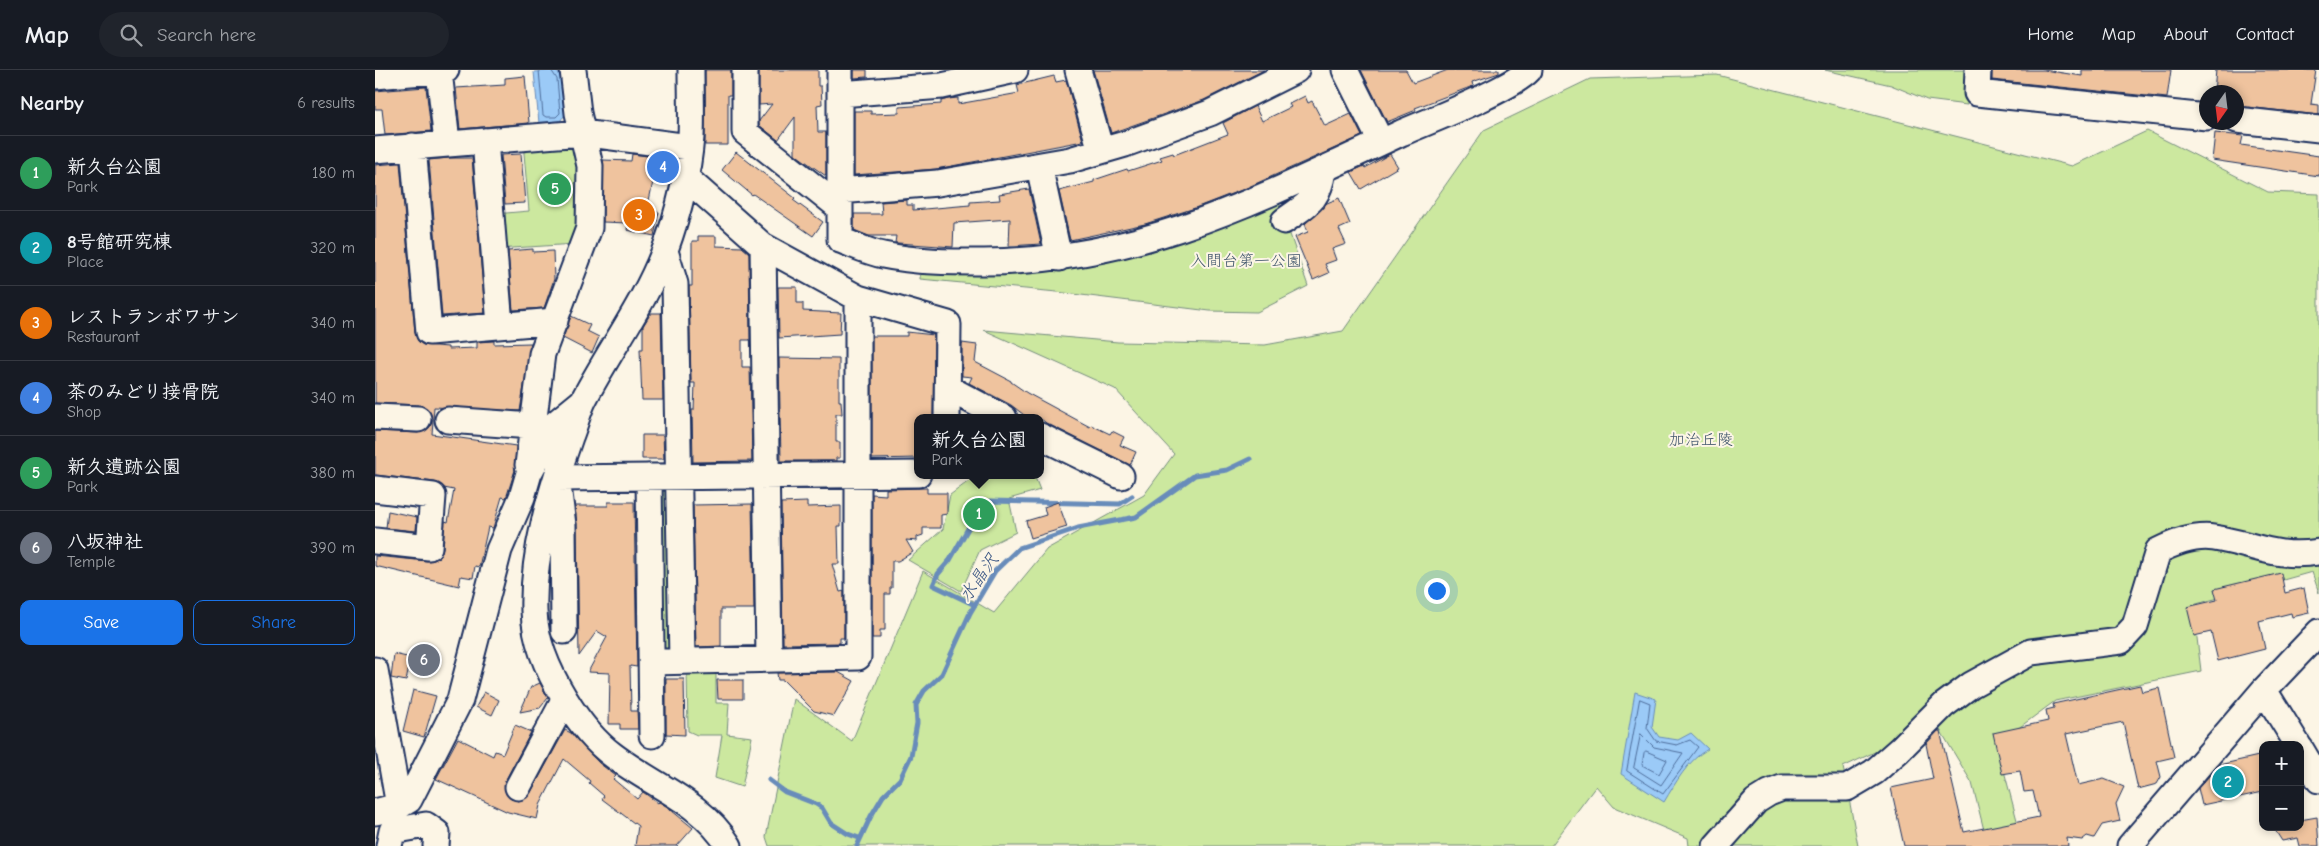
<!DOCTYPE html>
<html lang="en">
<head>
<meta charset="utf-8">
<style>
  :root { --surface:#171b24; --page:#20242c; --text:#f1f3f6; --muted:#9ea1a6; --line:#363941; --accent:#1a73e8 }
  body { margin:0; font-family:"Comic Neue","Klee One",sans-serif; background:var(--page); color:var(--text) }
  .controls { position:absolute; right:15px; bottom:15px; display:grid; overflow:hidden; border-radius:10px; box-shadow:0 2px 8px #0003 }
  .controls button { width:45px; height:45px; display:grid; place-items:center; padding:0; border:0; border-bottom:1px solid var(--line); background:var(--surface); color:var(--text); font:25px sans-serif }
  .compass { position:absolute; left:1824px; top:15px; width:45px; height:45px; border-radius:50%; background:var(--surface); box-shadow:0 2px 8px #0003; rotate:194deg }
  .you { position:absolute; left:1061px; top:520px; width:18px; height:18px; margin:-12px; border:4px solid #fff; border-radius:50%; background:#1a73e8; box-shadow:0 0 0 8px #1a73e833 }
  .badge { display:grid; place-items:center; width:32px; height:32px; border-radius:50%; background:var(--accent); color:#fff; font-size:16px; font-weight:700 }
  .pin { position:absolute; translate:-50% -50%; border:2px solid #fff; box-shadow:0 1px 5px #0006 }
  .popup { position:absolute; left:539px; top:344px; width:130px; height:65px; box-sizing:border-box; display:grid; place-content:center; border-radius:10px; background:var(--surface); filter:drop-shadow(0 1px 4px #0005); font-size:16px; white-space:nowrap; color:var(--muted) }
  .popup b { font-size:19px; color:var(--text) }
  .popup::after { content:''; position:absolute; left:50%; top:100%; margin-left:-10px; border:10px solid transparent; border-top-color:var(--surface) }
  .list { margin:0; padding:0; list-style:none }
  h2 { display:flex; justify-content:space-between; align-items:center; height:65px; margin:0; padding:0 20px; font-size:21px }
  h2 small { font-size:16px; font-weight:400; color:var(--muted) }
  .list li { display:grid; grid-template-columns:32px 1fr auto; gap:15px; align-items:center; box-sizing:border-box; height:75px; padding:0 20px; border-top:1px solid var(--line) }
  .list b { display:block; font-size:19px; white-space:nowrap }
  .list p { margin:0; font-size:16px; white-space:nowrap; color:var(--muted) }
  .list em { font-size:16px; font-style:normal; color:var(--muted) }
  .actions { display:flex; gap:10px; padding:15px 20px }
  .actions a { flex:1; padding:11px 0; border:1px solid var(--accent); border-radius:10px; text-align:center; font-size:18px; color:var(--accent) }
  .actions .main { background:var(--accent); color:#fff }
  .icon { flex:none; width:28px; height:28px; fill:none; stroke:currentColor; stroke-width:2; stroke-linecap:round; stroke-linejoin:round }
  .map { position:relative; flex:none; width:1944px; height:776px; overflow:hidden }
  header { display:flex; align-items:center; gap:30px; box-sizing:border-box; height:70px; padding:0 25px; background:var(--surface); border-bottom:1px solid var(--line) }
  header strong { font-size:24px }
  nav { display:flex; gap:28px; margin-inline-start:auto; font-size:18px }
  .search { width:350px; height:45px; background:var(--page); display:flex; align-items:center; gap:12px; box-sizing:border-box; padding:0 18px; border-radius:28px; color:var(--muted); font-size:19px }
  main { display:flex }
  aside { flex:1; background:var(--surface) }
  .map>svg:first-child { display:block }
</style>
</head>
<body>
<header>
<strong>Map</strong>
<div class="search"><svg class="icon" aria-label="search" viewBox="0 0 24 24"><circle cx="10" cy="10" r="6"/><path d="M15 15l6 6"/></svg>Search here</div>
<nav><a>Home</a><a>Map</a><a>About</a><a>Contact</a></nav>
</header>
<main>
<aside>
<h2>Nearby<small>6 results</small></h2>
<ul class="list">
<li><span class="badge" style="background:#2e9e5b">1</span><div><b>新久台公園</b><p>Park</p></div><em>180 m</em></li>
<li><span class="badge" style="background:#0f9aa8">2</span><div><b>8号館研究棟</b><p>Place</p></div><em>320 m</em></li>
<li><span class="badge" style="background:#e8710a">3</span><div><b>レストランボワサン</b><p>Restaurant</p></div><em>340 m</em></li>
<li><span class="badge" style="background:#3f7fe0">4</span><div><b>茶のみどり接骨院</b><p>Shop</p></div><em>340 m</em></li>
<li><span class="badge" style="background:#2e9e5b">5</span><div><b>新久遺跡公園</b><p>Park</p></div><em>380 m</em></li>
<li><span class="badge" style="background:#6b7280">6</span><div><b>八坂神社</b><p>Temple</p></div><em>390 m</em></li>
</ul>
<div class="actions"><a class="main">Save</a><a>Share</a></div>
</aside>
<div class="map">
<svg width="1944" height="776" viewBox="0 0 1944 776">
  <rect width="100%" height="100%" fill="#fcf5e5"/>
  <filter id="ink" filterUnits="userSpaceOnUse"><feTurbulence type="fractalNoise" baseFrequency=".02" numOctaves="2"/><feDisplacementMap in="SourceGraphic" scale="10" xChannelSelector="R" yChannelSelector="G"/><feConvolveMatrix kernelMatrix="1 2 1 2 8 2 1 2 1" color-interpolation-filters="sRGB"/></filter>
  <g filter="url(#ink)">
    <!-- green -->
    <path fill="#cce89f" stroke="#748c7e" d="M 1450,0 L 1594,0 L 1592,35 L 1552,30 L 1516,15 Z
      M 1342,5 L 1697,96 L 1772,61 L 1893,122 L 1944,124 L 1944,523 L 1937,502 L 1818,535 L 1826,601 L 1680,631 L 1622,674 L 1644,758 L 1612,772 L 1597,713 L 1561,653 L 1468,697 L 1483,776 L 1314,776 L 1313,768 L 1239,737 L 1221,716 L 1176,776 L 394,776 L 391,767 L 419,629 L 477,671 L 548,501 L 619,543 L 672,479 L 769,425 L 799,384 L 740,319 L 609,260 L 743,272 L 890,275 L 968,261 L 1109,60 L 1215,9 Z
      M 192,69 L 205,78 L 209,96 L 200,174 L 122,179 L 120,144 L 154,141 L 148,72 Z
      M 902,127 L 933,216 L 882,242 L 835,241 L 682,222 L 545,209 L 546,194 L 630,198 Z
      M 602,405 L 659,405 L 665,420 L 634,429 L 641,462 L 605,480 L 586,521 L 533,490 L 568,459 L 575,425 Z
      M 287,418 L 292,420 L 299,581 L 287,586 L 281,422 Z
      M 341,600 L 341,633 L 354,633 L 352,664 L 377,667 L 367,717 L 340,708 L 347,665 L 322,665 L 313,661 L 312,601 Z"/>
    <!-- water -->
    <path fill="#9bcaf7" stroke="#688cba" d="M 179,0 L 186,6 L 190,45 L 184,52 L 164,53 L 159,2 Z
      M 1260,622 L 1281,629 L 1277,657 L 1284,667 L 1303,670 L 1316,663 L 1333,679 C 1313,690 1301,712 1289,732 L 1246,704 Z"/>
    <g fill="none" stroke-linecap="round" stroke-linejoin="round">
      <!-- shore -->
      <path stroke="#4e6d9b" stroke-width="1" d="M 164,0 L 168,45 L 171,47 L 181,47 L 185,43 L 182,9 L 176,0
        M 1265,629 L 1275,633 L 1272,658 L 1281,671 L 1302,675 L 1315,670 L 1323,677 L 1288,724 L 1252,701 Z
        M 1266,664 L 1279,677 L 1308,683 L 1286,715 L 1259,698 Z
        M 1271,681 L 1292,690 L 1284,704 L 1267,695 L 1269,683 Z"/>
      <!-- stream -->
      <path stroke="#688cba" stroke-width="5" d="M 600,535 L 558,515 L 563,504 L 575,490 L 607,434 L 615,431 L 745,434 L 757,426
        M 394,710 L 410,722 L 441,734 L 447,738 L 456,753 L 473,764 L 484,768
        M 482,776 L 496,746 L 508,726 L 525,709 L 536,686 L 542,653 L 541,635 L 549,621 L 567,604 L 595,543 L 620,501 L 644,478 L 703,458 L 761,447 L 820,405 L 852,400 L 875,389"/>
    </g>
    <!-- building -->
    <path fill="#efc39e" stroke="#1b2f5e" d="M 330,0 L 356,0 L 356,25 L 353,25 L 353,75 L 330,75 Z
      M 384,0 L 443,0 L 443,16 L 446,16 L 447,34 L 442,35 L 443,62 L 451,62 L 451,106 L 420,84 L 420,47 L 403,70 L 384,55 L 384,51 L 397,34 L 384,35 Z
      M 479,0 L 492,0 L 492,7 L 479,8 Z
      M 718,0 L 889,0 L 829,30 L 736,63 Z
      M 986,0 L 1031,0 L 1038,13 L 1073,0 L 1124,0 L 1124,3 L 1097,12 L 1098,16 L 1040,38 L 1041,40 L 1012,52 Z
      M 1617,0 L 1669,0 L 1707,6 L 1707,0 L 1796,0 L 1792,28 L 1617,10 Z
      M 1841,0 L 1941,0 L 1936,34 L 1944,35 L 1944,45 L 1862,36 L 1862,22 L 1839,22 Z
      M 150,6 L 154,53 L 85,59 L 81,18 L 130,15 L 130,8 Z
      M 679,6 L 681,12 L 691,10 L 708,71 L 561,99 L 479,105 L 479,41 L 496,41 L 496,44 L 524,43 L 524,37 L 566,34 L 566,31 L 573,29 L 583,28 L 583,34 L 611,29 L 644,23 L 642,15 Z
      M 51,17 L 56,61 L 10,65 L 7,39 L 0,39 L 0,21 Z
      M 930,26 L 933,33 L 937,31 L 950,56 L 976,44 L 987,66 L 869,119 L 820,138 L 770,154 L 695,170 L 684,121 L 719,112 L 719,110 L 752,99 L 753,101 L 787,90 L 785,87 L 798,83 L 799,85 L 853,64 L 848,53 L 880,36 L 887,51 L 916,37 L 914,34 Z
      M 1840,63 L 1868,66 L 1866,75 L 1944,86 L 1944,106 L 1837,90 Z
      M 361,82 L 420,128 L 418,130 L 448,152 L 438,166 L 378,124 L 377,125 L 347,100 Z
      M 146,84 L 150,133 L 130,134 L 126,85 Z
      M 257,84 L 295,89 L 291,109 L 279,107 L 272,140 L 284,142 L 279,166 L 252,160 L 253,153 L 228,152 L 228,90 L 256,91 Z
      M 1015,84 L 1023,97 L 986,119 L 976,102 L 989,96 L 990,98 Z
      M 74,88 L 97,88 L 110,243 L 67,246 L 54,90 Z
      M 25,93 L 40,263 L 43,271 L 48,275 L 73,277 L 73,279 L 102,278 L 102,272 L 119,271 L 119,274 L 156,273 L 145,341 L 59,337 L 57,364 L 141,376 L 140,400 L 133,422 L 131,428 L 127,427 L 118,458 L 113,457 L 104,497 L 100,496 L 98,508 L 86,506 L 84,516 L 0,496 L 0,486 L 52,491 L 59,490 L 65,486 L 68,478 L 70,451 L 73,452 L 79,420 L 69,418 L 60,412 L 0,405 L 0,361 L 43,363 L 55,357 L 57,350 L 55,342 L 44,335 L 0,333 L 0,95 Z
      M 654,119 L 666,174 L 634,176 L 635,149 L 579,153 L 578,177 L 523,173 L 520,173 L 521,166 L 494,166 L 479,160 L 479,144 L 507,144 L 506,132 L 532,130 L 532,135 L 538,135 L 538,140 L 595,135 L 595,132 L 625,130 L 624,124 Z
      M 964,128 L 975,154 L 964,159 L 971,174 L 957,179 L 961,190 L 950,194 L 954,203 L 938,210 L 920,167 L 933,162 L 930,154 L 952,133 Z
      M 323,166 L 341,166 L 341,176 L 367,177 L 374,183 L 375,270 L 367,270 L 367,297 L 375,297 L 377,391 L 318,392 L 317,340 L 319,340 L 320,313 L 316,313 L 314,216 L 317,216 L 317,171 L 323,171 Z
      M 158,179 L 158,182 L 178,181 L 179,209 L 169,238 L 138,240 L 133,181 Z
      M 403,217 L 422,217 L 422,233 L 428,233 L 428,241 L 466,243 L 465,264 L 404,268 Z
      M 276,243 L 286,243 L 288,330 L 267,330 L 265,279 L 268,279 L 268,256 Z
      M 196,246 L 215,255 L 212,261 L 224,267 L 217,283 L 188,268 Z
      M 532,262 L 559,265 L 558,348 L 543,348 L 543,388 L 497,389 L 497,266 L 532,266 Z
      M 587,273 L 602,275 L 600,292 L 636,311 L 636,312 L 652,323 L 715,357 L 716,355 L 735,364 L 737,361 L 749,367 L 745,375 L 761,382 L 755,395 L 671,353 L 665,348 L 653,348 L 636,335 L 594,313 L 597,307 L 587,306 Z
      M 404,288 L 464,289 L 464,331 L 466,331 L 467,344 L 461,344 L 461,372 L 465,372 L 465,388 L 461,388 L 461,391 L 406,391 Z
      M 267,365 L 288,365 L 289,389 L 267,389 Z
      M 552,418 L 552,423 L 572,423 L 572,444 L 566,445 L 566,458 L 548,458 L 548,465 L 542,467 L 542,471 L 531,470 L 538,482 L 523,491 L 517,491 L 517,518 L 515,518 L 515,524 L 510,524 L 510,560 L 505,560 L 505,568 L 497,568 L 497,424 L 511,425 L 511,419 Z
      M 233,432 L 259,432 L 262,597 L 255,596 L 256,641 L 262,641 L 263,659 L 245,659 L 245,654 L 234,654 L 235,603 L 213,602 L 232,567 L 222,561 L 204,586 L 202,455 L 200,436 L 233,436 Z
      M 432,432 L 432,437 L 466,436 L 466,456 L 463,456 L 464,494 L 457,494 L 465,522 L 469,521 L 469,568 L 465,568 L 465,573 L 408,574 L 406,433 Z
      M 683,432 L 692,457 L 656,468 L 651,451 L 671,445 L 669,437 Z
      M 377,434 L 379,539 L 346,539 L 346,576 L 321,577 L 318,435 Z
      M 13,441 L 42,447 L 41,461 L 11,458 Z
      M 1906,503 L 1910,523 L 1929,518 L 1934,543 L 1917,547 L 1916,543 L 1884,551 L 1890,579 L 1843,591 L 1836,562 L 1819,566 L 1812,537 L 1842,530 L 1839,519 Z
      M 19,584 L 36,588 L 31,611 L 16,608 Z
      M 463,602 L 479,611 L 459,646 L 439,641 L 408,610 L 403,610 L 402,603 Z
      M 291,609 L 309,609 L 310,665 L 291,664 Z
      M 342,610 L 368,610 L 368,629 L 343,629 Z
      M 165,613 L 173,628 L 165,638 L 145,642 L 156,617 Z
      M 1765,615 L 1767,622 L 1784,618 L 1799,687 L 1782,691 L 1786,707 L 1782,714 L 1763,719 L 1748,652 L 1691,664 L 1703,715 L 1729,709 L 1749,717 L 1741,734 L 1745,751 L 1727,755 L 1719,768 L 1712,766 L 1707,770 L 1692,768 L 1693,776 L 1529,776 L 1516,718 L 1558,709 L 1551,674 L 1563,661 L 1565,661 L 1589,762 L 1664,747 L 1658,721 L 1649,722 L 1645,701 L 1627,704 L 1618,663 L 1673,651 L 1671,640 L 1679,638 L 1678,634 Z
      M 38,620 L 61,626 L 49,667 L 28,661 Z
      M 109,622 L 124,630 L 117,645 L 101,637 Z
      M 140,655 L 156,662 L 130,711 L 131,724 L 136,729 L 144,731 L 155,724 L 190,660 L 196,663 L 224,693 L 241,706 L 238,709 L 262,729 L 268,722 L 283,733 L 284,732 L 291,736 L 318,758 L 302,776 L 260,776 L 263,756 L 227,729 L 229,726 L 214,713 L 215,711 L 189,689 L 165,735 L 162,749 L 133,742 L 61,709 L 83,668 L 118,686 L 120,681 L 128,684 Z
      M 1888,685 L 1888,722 L 1827,735 L 1823,718 L 1837,703 L 1842,702 L 1841,698 L 1844,695 Z
      M 1942,747 L 1944,776 L 1925,776 L 1923,768 L 1907,771 L 1898,757 L 1925,757 L 1925,750 Z"/>
    <g fill="none" stroke-linecap="round" stroke-linejoin="round">
      <defs>
        <path id="minor" d="M 316,0 C 316,22 317,45 316,67 C 313,105 303,144 290,180 C 270,233 235,279 209,329 C 203,341 200,355 195,367 C 176,421 157,483 159,541 C 160,571 174,603 190,629 C 202,649 220,672 239,686 C 280,717 326,731 354,776
          M 370,0 L 370,62 L 464,137
          M 465,0 L 465,170 C 479,175 493,182 508,185 C 541,192 575,192 609,192 C 768,191 886,128 1026,63 C 1054,51 1137,19 1154,0
          M 703,0 L 726,81
          M 970,0 L 1006,72
          M 1603,0 L 1602,23 L 1832,47
          M 64,1 L 72,73
          M 0,6 L 71,0
          M 465,24 L 567,16 L 640,0
          M 1862,50 L 1944,59
          M 110,71 L 125,255
          M 38,76 L 54,262 L 180,251
          M 0,80 L 207,63 L 314,77
          M 664,96 L 684,188
          M 310,107 L 388,176 L 483,228 L 573,254 L 572,348
          M 464,121 L 563,113 L 695,90 L 750,74 L 835,43 L 921,0
          M 909,151 C 932,134 944,131 948,100
          M 388,176 L 394,589
          M 290,181 L 300,214 L 307,591
          M 573,318 L 629,348
          M 0,347 L 43,349
          M 73,350 L 157,356
          M 665,366 L 746,406
          M 153,395 L 167,284 L 214,158 L 215,96 L 203,43 L 198,0
          M 274,407 L 277,665
          M 0,419 L 58,426 L 54,477 L 0,471
          M 189,561 L 188,455 L 182,408 L 543,404
          M 277,592 L 483,587 L 483,228
          M 0,600 L 24,736
          M 1923,675 L 1889,620 L 1944,562
          M 1925,678 L 1944,710
          M 143,717 L 190,629
          M 0,742 L 24,736 L 34,730 L 85,630 L 124,480 L 147,427 L 154,403 L 181,353 L 208,331
          M 14,776 L 17,761 L 51,755 L 62,763 L 61,776
          M 1341,776 L 1381,731 L 1394,723 L 1407,718 L 1472,718 L 1499,702 L 1524,680 L 1569,635 L 1596,615 L 1656,582 L 1746,571 L 1760,556 L 1783,481 C 1799,473 1820,465 1839,468 C 1880,474 1899,489 1944,482
          M 1755,776 L 1889,620"/>
      </defs>
      <!-- minor casing -->
      <use href="#minor" stroke="#1b2f5e" stroke-width="29"/>
      <!-- minor -->
      <use href="#minor" stroke="#fcf5e5" stroke-width="25"/>
    </g>
  </g>
  <g text-anchor="middle" dominant-baseline="central" stroke-width="4" stroke-linejoin="round" paint-order="stroke">
    <!-- park labels -->
    <g font-size="16" fill="#3e546b" stroke="#fcf5e5">
      <text x="871" y="191">入間台第一公園</text>
      <text x="1326" y="370">加治丘陵</text>
    </g>
    <!-- water labels -->
    <g font-size="18" font-style="italic" fill="#3b5684" stroke="#fcf5e5">
      <text transform="translate(604 508) rotate(-55)">水晶沢</text>
    </g>
  </g>
</svg>
<div class="controls">
<button>+</button>
<button>−</button>
</div>
<svg class="compass" viewBox="-18 -18 36 36"><path d="M0-13l5 13h-10z" fill="#e53935"/><path d="M0 13l5-13h-10z" fill="#9ea1a6"/></svg>
<div class="you"></div>
<div class="pin badge" style="left:604px;top:444px;background:#2e9e5b">1</div>
<div class="popup"><b>新久台公園</b>Park</div>
<div class="pin badge" style="left:1853px;top:712px;background:#0f9aa8">2</div>
<div class="pin badge" style="left:264px;top:145px;background:#e8710a">3</div>
<div class="pin badge" style="left:288px;top:97px;background:#3f7fe0">4</div>
<div class="pin badge" style="left:180px;top:119px;background:#2e9e5b">5</div>
<div class="pin badge" style="left:49px;top:590px;background:#6b7280">6</div>
</div>
</main>
</body>
</html>
